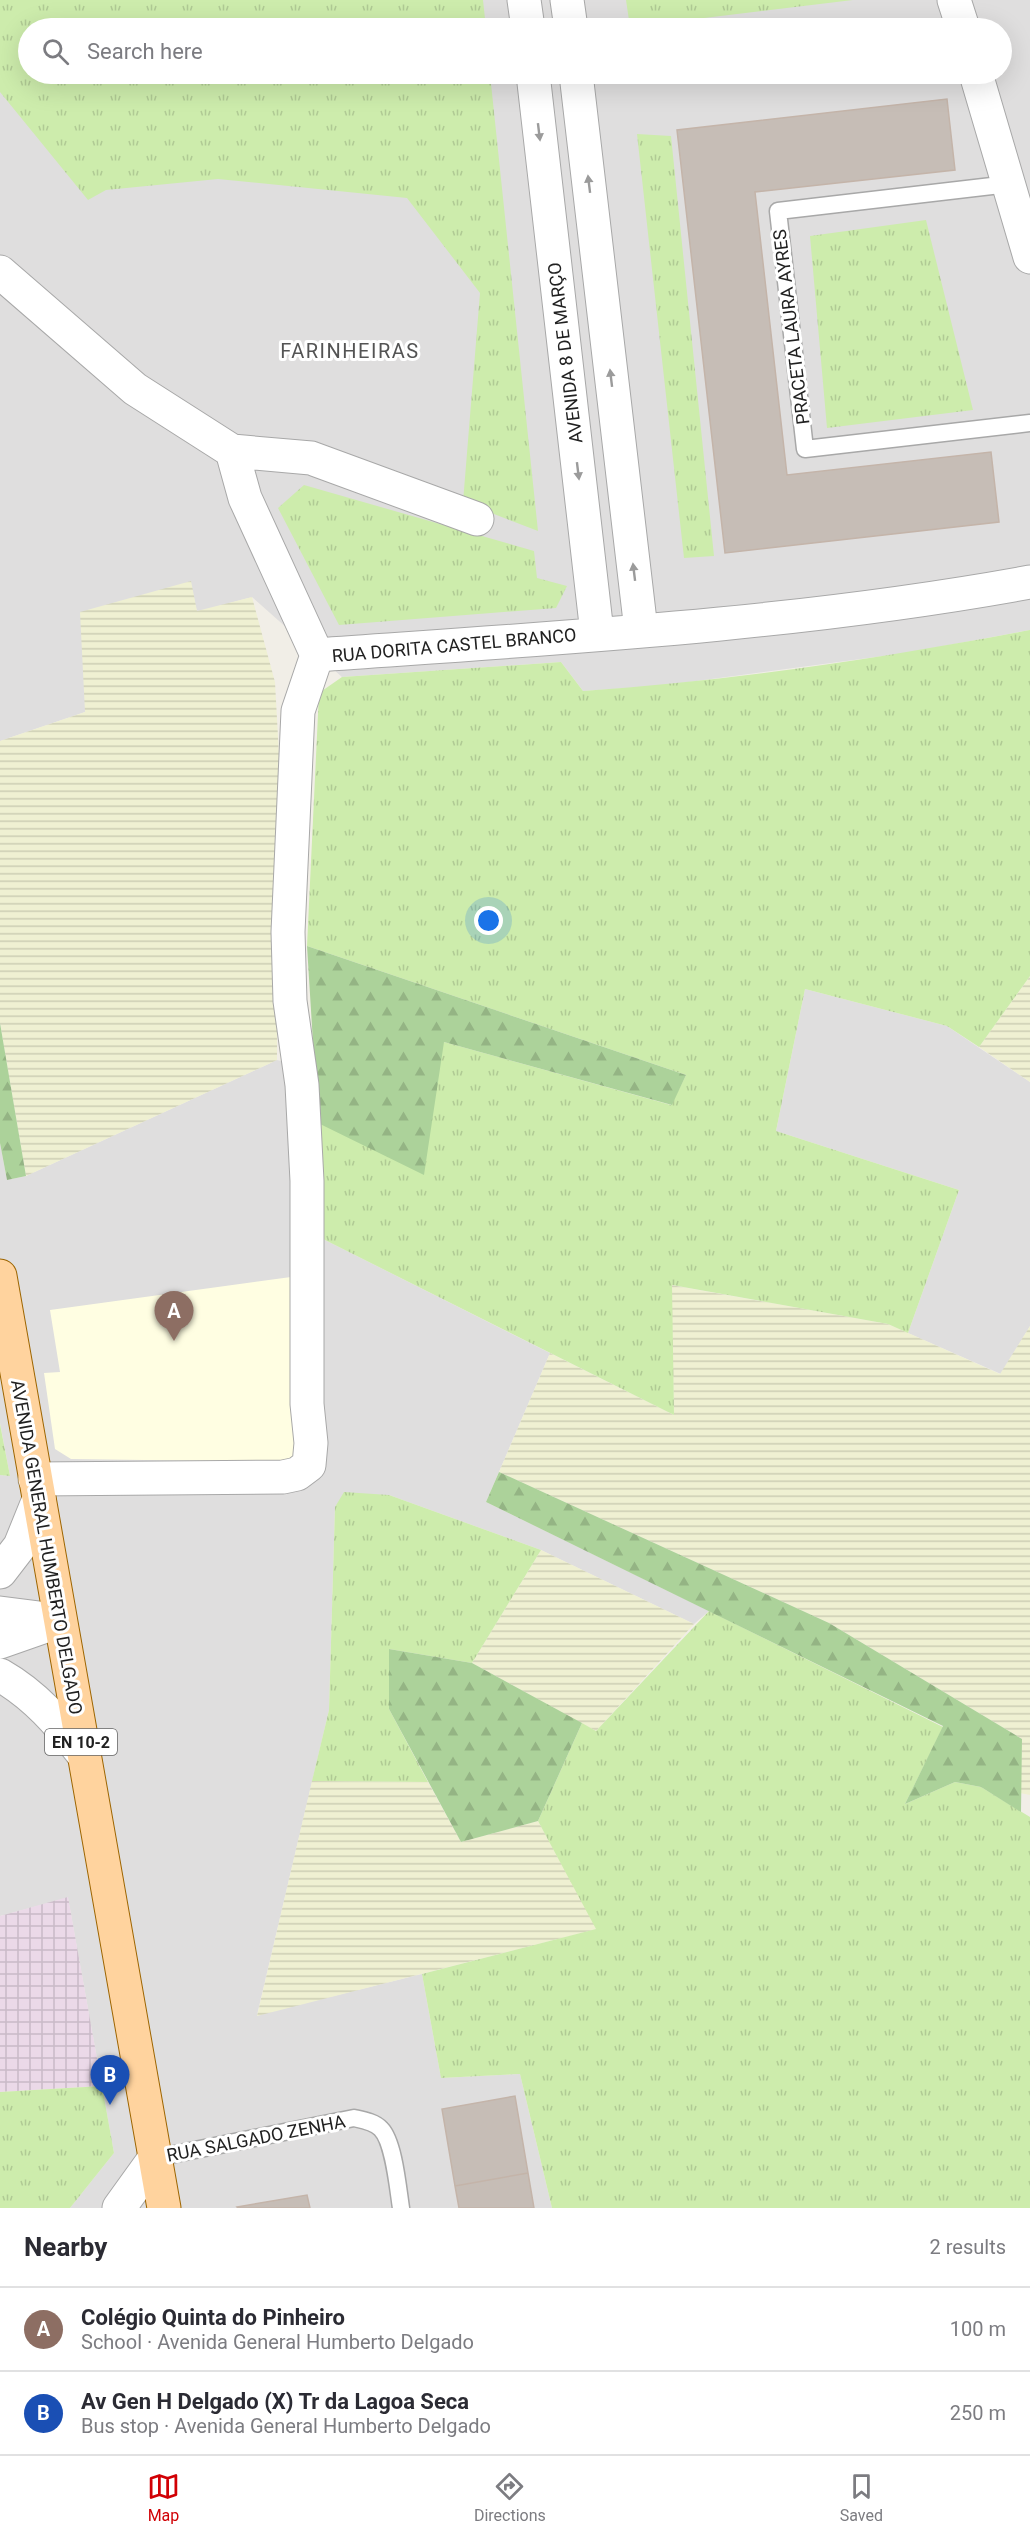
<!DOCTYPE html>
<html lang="en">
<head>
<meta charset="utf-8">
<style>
  :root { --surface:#fff; --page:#f7f7f7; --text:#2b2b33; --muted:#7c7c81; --line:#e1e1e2; --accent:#d10005 }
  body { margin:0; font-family:Roboto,sans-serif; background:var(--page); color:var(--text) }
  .you { position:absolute; left:489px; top:921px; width:21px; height:21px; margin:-15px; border:4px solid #fff; border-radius:50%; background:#1a73e8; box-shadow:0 0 0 9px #1a73e833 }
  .badge { display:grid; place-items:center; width:39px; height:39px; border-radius:50%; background:var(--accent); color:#fff; font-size:20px; font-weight:700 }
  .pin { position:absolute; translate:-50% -50px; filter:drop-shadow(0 2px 3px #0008) }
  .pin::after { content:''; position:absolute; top:32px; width:21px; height:18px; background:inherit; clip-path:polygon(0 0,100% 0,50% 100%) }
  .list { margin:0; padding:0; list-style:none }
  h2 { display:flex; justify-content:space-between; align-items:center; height:78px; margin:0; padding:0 24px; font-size:26px }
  h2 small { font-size:20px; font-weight:400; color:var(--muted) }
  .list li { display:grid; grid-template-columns:39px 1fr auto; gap:18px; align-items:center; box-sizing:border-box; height:84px; padding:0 24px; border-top:2px solid var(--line) }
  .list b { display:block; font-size:22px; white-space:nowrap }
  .list p { margin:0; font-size:20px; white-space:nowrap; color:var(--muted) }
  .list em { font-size:20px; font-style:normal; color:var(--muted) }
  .icon { flex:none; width:33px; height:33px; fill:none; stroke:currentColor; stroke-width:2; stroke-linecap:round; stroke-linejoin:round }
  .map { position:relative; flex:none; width:1030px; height:2208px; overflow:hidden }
  .search { position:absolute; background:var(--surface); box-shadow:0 6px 24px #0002; left:18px; right:18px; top:18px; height:66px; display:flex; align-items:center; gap:15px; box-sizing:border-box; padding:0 21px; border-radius:33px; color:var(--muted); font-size:22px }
  .sheet { height:246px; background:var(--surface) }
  nav { display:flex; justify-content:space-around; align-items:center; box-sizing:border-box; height:84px; border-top:2px solid var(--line); background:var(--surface); font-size:16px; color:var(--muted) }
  nav a { display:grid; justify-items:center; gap:3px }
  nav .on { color:var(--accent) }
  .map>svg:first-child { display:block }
</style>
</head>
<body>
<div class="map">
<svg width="1030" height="2208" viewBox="0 0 1030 2208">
  <defs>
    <pattern id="industrial-grid" width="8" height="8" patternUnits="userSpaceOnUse" patternTransform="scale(1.5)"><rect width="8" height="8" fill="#ebd9e8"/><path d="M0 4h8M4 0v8" fill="none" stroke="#c9bac7"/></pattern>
    <pattern id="farmland-rules" width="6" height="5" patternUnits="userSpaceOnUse" patternTransform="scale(1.5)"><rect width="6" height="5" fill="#eff0d2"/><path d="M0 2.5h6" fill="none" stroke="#cdceb4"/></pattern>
    <pattern id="grass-tufts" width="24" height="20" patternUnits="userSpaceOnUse" patternTransform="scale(1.5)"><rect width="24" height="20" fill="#cdecac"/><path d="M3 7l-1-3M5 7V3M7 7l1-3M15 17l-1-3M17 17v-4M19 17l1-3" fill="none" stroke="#b0ca94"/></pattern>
    <pattern id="forest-firs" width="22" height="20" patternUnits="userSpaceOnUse" patternTransform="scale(1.5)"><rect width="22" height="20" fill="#acd29a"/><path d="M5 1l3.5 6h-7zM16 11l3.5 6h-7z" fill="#94b484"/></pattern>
  </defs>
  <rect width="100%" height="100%" fill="#f1eee7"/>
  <!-- residential -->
  <path fill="#dfdede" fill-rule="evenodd" d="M 0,0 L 1030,0 L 1030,630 L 906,653 L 659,686 L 583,691 L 561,662 L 342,677 L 252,597 L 197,612 L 190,581 L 85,712 L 0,741 ZM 28,28 L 1002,28 L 1002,74 L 28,74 Z
    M 805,989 L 947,1026 L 1030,1082 L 1030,1326 L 1001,1374 L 908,1333 L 959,1190 L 776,1131 Z
    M 277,1060 L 314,1069 L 321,1238 L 550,1353 L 486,1502 L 709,1611 L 694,1624 L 541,1550 L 389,1495 L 335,1507 L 329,1710 L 257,2015 L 422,1974 L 441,2078 L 520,2074 L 552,2208 L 70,2208 L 114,2153 L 68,1898 L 0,1916 L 0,1475 L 10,1476 L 0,1423 L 0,1143 L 7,1180 L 26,1176 Z"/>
  <!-- industrial -->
  <path fill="url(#industrial-grid)" d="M 68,1897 L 102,2086 L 0,2092 L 0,1916 Z"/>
  <!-- education -->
  <path fill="#fffee2" d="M 291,1277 L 296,1453 L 288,1462 L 71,1459 L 55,1449 L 44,1373 L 60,1372 L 50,1310 Z"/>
  <!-- farmland -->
  <path fill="url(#farmland-rules)" d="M 191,581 L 197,611 L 252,597 L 275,682 L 279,755 L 277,1060 L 26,1176 L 0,1023 L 0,741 L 85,712 L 80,612 Z
    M 1030,976 L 1030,1082 L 979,1047 Z
    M 671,1285 L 888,1324 L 1000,1374 L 1030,1326 L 1030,1795 L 1020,1793 L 1022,1739 L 829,1623 L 499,1472 L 550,1353 L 674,1415 Z
    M 541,1550 L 694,1624 L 596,1731 L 472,1663 Z
    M 312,1781 L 428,1782 L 461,1842 L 538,1821 L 597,1929 L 257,2016 Z"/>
  <!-- grass -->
  <path fill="url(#grass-tufts)" d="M 0,0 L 483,0 L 486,28 L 28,28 L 28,74 L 490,74 L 538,531 L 463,502 L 480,293 L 407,198 L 218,179 L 106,190 L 88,200 L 0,92 Z
    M 626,0 L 853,0 L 630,27 Z
    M 637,134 L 671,136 L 714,556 L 684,558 Z
    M 926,220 L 973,410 L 827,428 L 810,236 Z
    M 304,485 L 534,551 L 537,578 L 567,586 L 556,608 L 339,625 L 278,508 Z
    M 1030,630 L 1030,976 L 979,1047 L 947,1026 L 805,989 L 776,1131 L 959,1190 L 908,1333 L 888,1324 L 672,1285 L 674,1415 L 321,1238 L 318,1123 L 444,1042 L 671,1105 L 686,1075 L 307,946 L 319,693 L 342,677 L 561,662 L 583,691 C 733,681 882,658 1030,630 Z
    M 0,1424 L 10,1476 L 0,1475 Z
    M 344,1492 L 389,1495 L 541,1550 L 472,1663 L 389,1649 L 389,1709 L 428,1782 L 312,1781 L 329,1710 L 335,1507 Z
    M 709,1611 L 943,1727 L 905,1804 L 955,1782 L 981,1787 L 1030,1817 L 1030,2208 L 552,2208 L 520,2074 L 441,2078 L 422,1974 L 596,1929 L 538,1821 L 582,1723 L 596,1731 Z
    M 102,2086 L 114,2153 L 70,2208 L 0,2208 L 0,2092 Z"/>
  <!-- forest -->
  <path fill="url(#forest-firs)" d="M 307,946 L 686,1075 L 672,1105 L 444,1042 L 424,1175 L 318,1123 Z
    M 0,1023 L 26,1176 L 7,1180 L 0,1143 Z
    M 499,1472 L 829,1623 L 1022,1739 L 1021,1812 L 981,1787 L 955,1782 L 905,1804 L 943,1726 L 486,1502 Z
    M 389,1649 L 472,1663 L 582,1723 L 538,1821 L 461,1842 L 389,1709 Z"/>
  <!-- building -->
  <path fill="#c6bdb6" stroke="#c4b4a9" stroke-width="1.5" d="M 947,99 L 955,170 L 755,192 L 787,475 L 991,452 L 999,522 L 725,553 L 677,130 Z
    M 515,2096 L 528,2173 L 455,2186 L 442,2109 Z
    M 528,2173 L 534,2208 L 459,2208 L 455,2186 Z
    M 307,2195 L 310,2208 L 238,2208 L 237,2207 Z"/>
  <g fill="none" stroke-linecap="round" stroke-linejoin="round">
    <defs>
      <path id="service" d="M 1009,184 L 778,211 L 805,449 L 1030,423
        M 155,2158 L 354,2118 C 363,2120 375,2122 381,2129 C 394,2142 398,2189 401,2208"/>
      <path id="minor" d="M 524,0 L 528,28
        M 567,0 L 571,28
        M 954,0 L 963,28
        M 533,74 L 597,633
        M 576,74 L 641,630
        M 976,74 L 1030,257
        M 0,272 L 135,389 L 232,451 L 245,498 L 317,655 C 555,638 795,625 1030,582
        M 232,451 L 311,458 L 477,519
        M 35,1479 L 283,1477 L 297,1474 L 309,1465 L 311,1443 L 307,1404 L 307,1181 L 302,1085 L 290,1001 L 288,932 L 298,711 L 317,655
        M 0,1572 L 20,1546 L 39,1499
        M 0,1613 L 55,1620
        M 0,1642 L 60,1621
        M 0,1675 C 35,1695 59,1723 83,1754
        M 119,2208 L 155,2158"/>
      <path id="primary" d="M 0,1276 L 164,2208"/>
    </defs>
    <!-- service casing -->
    <use href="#service" stroke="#a8a8a8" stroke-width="19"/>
    <!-- minor casing -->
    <use href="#minor" stroke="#a8a8a8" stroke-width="35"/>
    <!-- primary casing -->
    <use href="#primary" stroke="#9d6500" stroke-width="35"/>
    <!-- service -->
    <use href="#service" stroke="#fff" stroke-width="16"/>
    <!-- minor -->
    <use href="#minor" stroke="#fff" stroke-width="33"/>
    <!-- primary -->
    <use href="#primary" stroke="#ffd39e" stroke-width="33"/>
  </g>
  <!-- one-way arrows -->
  <defs><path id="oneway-solid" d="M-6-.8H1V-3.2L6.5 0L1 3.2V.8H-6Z" transform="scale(1.5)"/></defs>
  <g fill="#9b9b9b">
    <use href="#oneway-solid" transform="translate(539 132) rotate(83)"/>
    <use href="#oneway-solid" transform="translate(589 184) rotate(-97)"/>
    <use href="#oneway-solid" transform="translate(611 378) rotate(-97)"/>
    <use href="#oneway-solid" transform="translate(578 471) rotate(83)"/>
    <use href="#oneway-solid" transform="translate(634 572) rotate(-97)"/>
  </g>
  <g text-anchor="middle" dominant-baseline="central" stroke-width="6" stroke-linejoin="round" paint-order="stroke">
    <!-- shield labels -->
    <rect fill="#fff" stroke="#646464" stroke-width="1.5" x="45" y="1729" width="72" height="26" rx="4.5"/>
    <g font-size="16" font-weight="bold" fill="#212121">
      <text x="81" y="1742">EN 10-2</text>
    </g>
    <!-- street labels -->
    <g font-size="18" fill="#212121" stroke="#fff">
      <text transform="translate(791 327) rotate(-97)">PRACETA LAURA AYRES</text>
      <text transform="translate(565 353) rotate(-97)">AVENIDA 8 DE MARÇO</text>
      <text transform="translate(454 645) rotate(-5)">RUA DORITA CASTEL BRANCO</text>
      <text transform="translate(47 1547) rotate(80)">AVENIDA GENERAL HUMBERTO DELGADO</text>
      <text transform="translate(256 2138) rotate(-11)">RUA SALGADO ZENHA</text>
    </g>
    <!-- neighbourhood labels -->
    <g font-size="20" letter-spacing="1.5" fill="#545454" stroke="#fff">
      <text x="350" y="351">FARINHEIRAS</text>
    </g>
  </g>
</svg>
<div class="you"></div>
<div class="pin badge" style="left:174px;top:1341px;background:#8d6e63">A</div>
<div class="pin badge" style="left:110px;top:2105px;background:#1a4fb4">B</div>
<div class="search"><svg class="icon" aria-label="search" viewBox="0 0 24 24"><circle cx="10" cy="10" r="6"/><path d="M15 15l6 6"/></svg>Search here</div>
</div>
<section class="sheet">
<h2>Nearby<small>2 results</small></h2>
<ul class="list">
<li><span class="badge" style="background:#8d6e63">A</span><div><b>Colégio Quinta do Pinheiro</b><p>School · Avenida General Humberto Delgado</p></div><em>100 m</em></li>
<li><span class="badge" style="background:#1a4fb4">B</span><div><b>Av Gen H Delgado (X) Tr da Lagoa Seca</b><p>Bus stop · Avenida General Humberto Delgado</p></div><em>250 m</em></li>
</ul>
</section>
<nav>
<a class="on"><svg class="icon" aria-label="map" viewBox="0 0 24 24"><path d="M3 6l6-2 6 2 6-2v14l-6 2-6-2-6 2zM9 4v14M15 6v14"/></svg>Map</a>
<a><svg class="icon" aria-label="directions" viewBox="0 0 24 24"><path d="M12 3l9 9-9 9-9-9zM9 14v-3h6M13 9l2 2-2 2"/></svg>Directions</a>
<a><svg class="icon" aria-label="saved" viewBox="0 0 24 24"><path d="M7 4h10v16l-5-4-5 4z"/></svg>Saved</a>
</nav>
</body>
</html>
